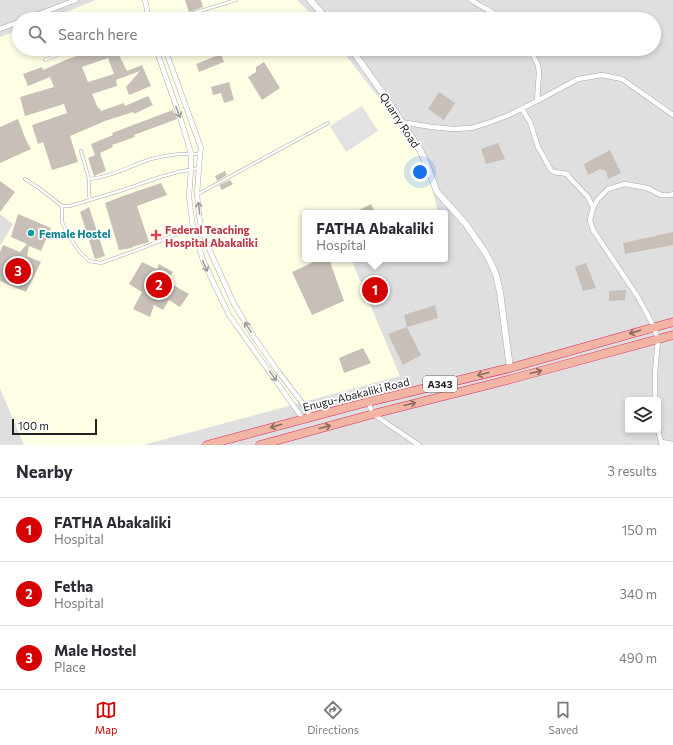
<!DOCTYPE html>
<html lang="en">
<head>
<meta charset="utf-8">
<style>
  :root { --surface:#fff; --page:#f7f7f7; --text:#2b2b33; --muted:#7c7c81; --line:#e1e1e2; --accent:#d40000 }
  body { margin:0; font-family:Commissioner,sans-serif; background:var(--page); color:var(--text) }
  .controls { position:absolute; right:12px; bottom:12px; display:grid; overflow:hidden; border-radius:4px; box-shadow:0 2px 6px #0003 }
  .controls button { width:36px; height:36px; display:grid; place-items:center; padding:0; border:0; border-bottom:1px solid var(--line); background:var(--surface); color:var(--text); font:20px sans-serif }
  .scale { position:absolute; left:12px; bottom:10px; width:85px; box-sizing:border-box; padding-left:4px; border:2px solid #222; border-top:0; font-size:11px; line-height:14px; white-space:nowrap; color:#222; -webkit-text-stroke:3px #fff; paint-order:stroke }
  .you { position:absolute; left:420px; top:172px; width:14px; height:14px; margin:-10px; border:3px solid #fff; border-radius:50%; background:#1a73e8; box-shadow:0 0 0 6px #1a73e833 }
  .badge { display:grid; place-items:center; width:26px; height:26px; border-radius:50%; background:var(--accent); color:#fff; font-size:13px; font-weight:700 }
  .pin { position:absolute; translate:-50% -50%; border:2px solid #fff; box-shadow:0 1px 4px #0006 }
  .popup { position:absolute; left:302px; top:210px; width:146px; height:52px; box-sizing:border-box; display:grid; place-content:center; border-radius:4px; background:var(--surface); filter:drop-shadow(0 1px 3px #0005); font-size:13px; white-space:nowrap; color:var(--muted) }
  .popup b { font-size:15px; color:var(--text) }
  .popup::after { content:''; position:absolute; left:50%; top:100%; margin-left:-8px; border:8px solid transparent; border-top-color:var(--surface) }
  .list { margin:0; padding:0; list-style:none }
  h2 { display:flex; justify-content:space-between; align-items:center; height:52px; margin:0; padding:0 16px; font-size:17px }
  h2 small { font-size:13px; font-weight:400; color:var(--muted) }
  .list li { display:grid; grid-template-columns:26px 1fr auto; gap:12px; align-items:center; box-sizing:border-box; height:64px; padding:0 16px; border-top:1px solid var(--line) }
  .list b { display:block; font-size:15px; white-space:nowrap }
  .list p { margin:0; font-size:13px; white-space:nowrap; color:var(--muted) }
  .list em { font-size:13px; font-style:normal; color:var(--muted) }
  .icon { flex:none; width:22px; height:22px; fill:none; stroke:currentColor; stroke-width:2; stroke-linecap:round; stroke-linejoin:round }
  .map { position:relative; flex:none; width:673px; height:445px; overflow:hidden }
  .search { position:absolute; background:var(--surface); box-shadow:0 2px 6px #0003; left:12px; right:12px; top:12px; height:44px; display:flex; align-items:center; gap:10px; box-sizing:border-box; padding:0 14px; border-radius:22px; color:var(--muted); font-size:15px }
  .sheet { height:244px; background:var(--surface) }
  nav { display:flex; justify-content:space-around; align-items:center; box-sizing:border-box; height:56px; border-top:1px solid var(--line); background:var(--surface); font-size:11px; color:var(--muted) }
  nav a { display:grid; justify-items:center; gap:2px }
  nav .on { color:var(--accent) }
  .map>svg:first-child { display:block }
</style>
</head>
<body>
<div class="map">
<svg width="673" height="445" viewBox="0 0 673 445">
  <rect width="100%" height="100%" fill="#f2efe9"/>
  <!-- residential -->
  <path fill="#e0dfdf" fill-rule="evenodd" d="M 0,0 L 673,0 L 673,445 L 0,445 ZM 19,19 L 654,19 L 654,49 L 19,49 ZM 305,213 L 445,213 L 445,259 L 305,259 ZM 628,400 L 658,400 L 658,430 L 628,430 Z"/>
  <!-- education -->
  <path fill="#ffffe5" d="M 96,0 L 297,0 L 316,19 L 49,19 Z
    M 19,30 L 19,49 L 341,49 L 382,102 L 422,159 L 431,181 L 438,213 L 305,213 L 305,259 L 351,259 L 400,376 L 143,445 L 24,445 L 0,388 L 0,246 L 13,224 L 0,214 L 0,37 Z"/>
  <!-- parking -->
  <path fill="#e2e2e2" d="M 362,106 L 378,131 L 346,152 L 330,126 Z"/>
  <!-- building -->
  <path fill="#c7bfb8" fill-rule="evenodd" d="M 185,0 L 201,0 L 203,7 L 189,12 Z
    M 98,49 L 125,49 L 126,50 L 118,53 L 127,71 L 142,65 L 151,86 L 129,95 L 126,87 L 140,71 L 116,80 L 117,86 L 92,94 L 98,108 L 99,108 L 101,111 L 124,103 L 125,106 L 148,96 L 153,105 L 134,114 L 133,112 L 105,121 L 70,136 L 78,162 L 52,170 L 43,142 L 38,144 L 32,125 L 67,113 L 64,104 L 25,116 L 20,97 L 54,87 L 50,77 L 28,86 L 23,74 L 42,67 L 43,70 L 68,59 ZM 108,58 L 114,74 L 88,82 L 82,67 Z
    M 242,49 L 260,49 L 260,50 L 244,55 Z
    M 221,54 L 224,62 L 199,72 L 196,64 Z
    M 264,62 L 280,88 L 262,100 L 248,77 L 256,72 L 256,67 Z
    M 229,82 L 234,100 L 224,103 L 221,93 L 213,95 L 211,87 Z
    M 439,92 L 455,103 L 444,120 L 428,109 Z
    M 173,110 L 177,119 L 134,135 L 135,137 L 112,145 L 113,147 L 100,153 L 106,171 L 94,176 L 88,158 L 95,155 L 91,144 L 113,135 L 112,133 Z
    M 18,119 L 26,140 L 31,149 L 0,163 L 0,127 Z
    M 498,143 L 505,159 L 486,164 L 481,149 Z
    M 610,150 L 621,173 L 608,179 L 606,171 L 600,169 L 588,175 L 584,164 Z
    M 225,171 L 227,175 L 217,181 L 215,176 Z
    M 230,180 L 233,184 L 222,190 L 219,185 Z
    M 0,181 L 15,192 L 0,212 Z
    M 161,183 L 167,195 L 137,206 L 149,242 L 132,247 L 132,248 L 119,250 L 105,203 L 123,196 Z
    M 371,204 L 376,213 L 353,213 Z
    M 89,207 L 105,256 L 95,259 L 80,212 Z
    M 18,214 L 51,228 L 41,251 L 29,246 L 27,256 L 41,262 L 26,292 L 0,281 L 0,252 L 3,245 L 20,252 L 27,244 L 11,237 Z
    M 673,232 L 673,245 L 625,254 L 623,243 Z
    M 320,259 L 329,259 L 344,301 L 312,315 L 292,272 Z
    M 142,262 L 157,269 L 159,264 L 173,272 L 166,281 L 189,294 L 180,307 L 169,300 L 163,310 L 154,305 L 150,317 L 133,309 L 142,292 L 129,284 Z
    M 586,263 L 596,288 L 583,291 L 575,267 Z
    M 626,290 L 625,300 L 609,301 L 609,291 Z
    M 435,305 L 438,318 L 407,327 L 404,315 Z
    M 407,327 L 421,355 L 403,365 L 388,334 Z
    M 363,348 L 371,363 L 344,373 L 339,358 Z"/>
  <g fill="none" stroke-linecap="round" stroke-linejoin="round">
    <defs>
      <path id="service" d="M 174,19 L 236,0
        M 45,60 L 72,49
        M 81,151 L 89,179 C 111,177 130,166 151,159 C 166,155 184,153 200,154
        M 25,179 L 39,188 L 62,206 L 70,206 L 123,190 L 160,177 L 178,172 L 199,168
        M 89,179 L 89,195 L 90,200
        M 198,194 L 328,123
        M 62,206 L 62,222 L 65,229 L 73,242 L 80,252 L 89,261 L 101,263 L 137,250 L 193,228"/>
      <path id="minor" d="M 145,0 L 149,19
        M 471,0 C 481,7 492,11 502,19
        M 26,19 L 76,0
        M 0,29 L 19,22
        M 156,49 L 180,117 L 191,153 L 191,169 L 189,197 L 193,228 L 203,260 L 215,286 L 229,315 L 303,419
        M 165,49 L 201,148 L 200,154 L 197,194 L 199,215 L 201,227 L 210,251 L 234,304 L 254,337 L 277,370 L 306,408 L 310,417
        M 530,49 L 538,65 L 539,73 L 537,101
        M 522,109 L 530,122 L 538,147 L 551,170 L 554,172 L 567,174 L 569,177 L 588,197 L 593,207
        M 401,122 L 432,127 L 453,129 L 471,128 L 488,123 L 509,115 L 537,101 L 578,79 L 602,75 L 622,79 L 673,115
        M 655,400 L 655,372 L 658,340 L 654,327 L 638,297 L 593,230 L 590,220 L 593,208 L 598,199 L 608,189 L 625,184 L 647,188 L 661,195 L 671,195 L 673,194
        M 368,402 L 373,414 L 419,445
        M 658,430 L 662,445
        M 662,442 L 673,444"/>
      <path id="tertiary" d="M 310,0 L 327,19
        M 351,49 L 382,92 L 420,150 L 427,165 L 437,192 L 465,223 L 485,252 L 491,263 L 496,275 L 500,292 L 510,368"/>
      <path id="trunk" d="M 207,445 L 368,402 L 510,368 L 673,322
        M 260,445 L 373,414 L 511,379 L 673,335"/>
    </defs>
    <!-- service casing -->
    <use href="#service" stroke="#a9a9a9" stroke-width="3.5"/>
    <!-- minor casing -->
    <use href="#minor" stroke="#a9a9a9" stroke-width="5.5"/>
    <!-- tertiary casing -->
    <use href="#tertiary" stroke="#a9a9a9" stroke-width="7"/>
    <!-- trunk casing -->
    <use href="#trunk" stroke="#dc2a67" stroke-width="9"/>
    <!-- service -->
    <use href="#service" stroke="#fff" stroke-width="2.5"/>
    <!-- minor -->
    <use href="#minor" stroke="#fff" stroke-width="4.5"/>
    <!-- tertiary -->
    <use href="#tertiary" stroke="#fff" stroke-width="6"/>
    <!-- trunk -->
    <use href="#trunk" stroke="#f2b4a3" stroke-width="8"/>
  </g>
  <!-- one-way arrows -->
  <defs><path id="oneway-shaft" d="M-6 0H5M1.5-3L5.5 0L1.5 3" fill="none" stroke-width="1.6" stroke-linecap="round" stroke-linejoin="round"/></defs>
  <g stroke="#9c9c9c">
    <use href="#oneway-shaft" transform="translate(178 112) rotate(69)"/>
    <use href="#oneway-shaft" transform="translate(199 208) rotate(-95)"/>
    <use href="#oneway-shaft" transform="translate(205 266) rotate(66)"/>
    <use href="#oneway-shaft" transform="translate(248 327) rotate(-122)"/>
    <use href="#oneway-shaft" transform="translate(273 376) rotate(55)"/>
  </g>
  <g stroke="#8a6b62">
    <use href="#oneway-shaft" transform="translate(635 332) rotate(164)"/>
    <use href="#oneway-shaft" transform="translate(536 372) rotate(-15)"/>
    <use href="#oneway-shaft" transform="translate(483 374) rotate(166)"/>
    <use href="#oneway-shaft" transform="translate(410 404) rotate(-14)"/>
    <use href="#oneway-shaft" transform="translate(276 426) rotate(164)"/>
    <use href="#oneway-shaft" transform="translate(325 427) rotate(-15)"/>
  </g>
  <!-- markers -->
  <circle fill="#0f9aa8" stroke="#fff" stroke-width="1.5" cx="31" cy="233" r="4"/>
  <path fill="#e0444e" stroke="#fff" stroke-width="1.5" d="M154 229h4v4h4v4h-4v4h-4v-4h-4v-4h4z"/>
  <g text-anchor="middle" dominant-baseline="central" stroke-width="3.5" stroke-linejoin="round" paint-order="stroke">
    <!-- shield labels -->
    <rect fill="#fff" stroke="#646464" stroke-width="1" x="423" y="376" width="34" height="16" rx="3"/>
    <g font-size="10" font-weight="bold" fill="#222">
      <text x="440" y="384">A343</text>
    </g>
    <!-- street labels -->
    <g font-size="11" fill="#222" stroke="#fff">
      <text transform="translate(400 120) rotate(57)">Quarry Road</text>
      <text transform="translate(356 394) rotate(-14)">Enugu-Abakaliki Road</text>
    </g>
    <!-- health labels -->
    <g font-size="11" font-weight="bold" fill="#be3a42" stroke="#fff" text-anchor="start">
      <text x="165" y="229">Federal Teaching<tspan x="165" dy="13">Hospital Abakaliki</tspan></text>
    </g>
    <!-- culture labels -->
    <g font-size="11" font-weight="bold" fill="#0d838f" stroke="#fff" text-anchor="start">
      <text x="39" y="233">Female Hostel</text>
    </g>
  </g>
</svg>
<div class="controls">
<button><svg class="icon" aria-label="layers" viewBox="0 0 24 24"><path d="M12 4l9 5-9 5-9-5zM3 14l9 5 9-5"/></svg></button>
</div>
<div class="scale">100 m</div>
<div class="you"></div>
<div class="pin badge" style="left:375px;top:290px">1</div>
<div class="popup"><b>FATHA Abakaliki</b>Hospital</div>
<div class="pin badge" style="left:159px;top:285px">2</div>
<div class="pin badge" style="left:18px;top:271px">3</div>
<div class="search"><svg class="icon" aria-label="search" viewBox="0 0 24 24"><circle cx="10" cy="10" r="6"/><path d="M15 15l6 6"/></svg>Search here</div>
</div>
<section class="sheet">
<h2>Nearby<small>3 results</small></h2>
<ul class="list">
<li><span class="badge">1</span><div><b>FATHA Abakaliki</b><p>Hospital</p></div><em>150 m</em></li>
<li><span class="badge">2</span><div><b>Fetha</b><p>Hospital</p></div><em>340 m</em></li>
<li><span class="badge">3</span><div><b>Male Hostel</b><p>Place</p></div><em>490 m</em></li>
</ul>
</section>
<nav>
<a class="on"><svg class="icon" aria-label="map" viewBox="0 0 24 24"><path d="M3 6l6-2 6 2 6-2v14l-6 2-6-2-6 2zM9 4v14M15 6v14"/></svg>Map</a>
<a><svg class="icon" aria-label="directions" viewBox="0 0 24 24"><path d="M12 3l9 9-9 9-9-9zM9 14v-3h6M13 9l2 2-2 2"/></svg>Directions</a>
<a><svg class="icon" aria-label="saved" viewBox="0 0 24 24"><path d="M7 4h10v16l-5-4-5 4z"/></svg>Saved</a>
</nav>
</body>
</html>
